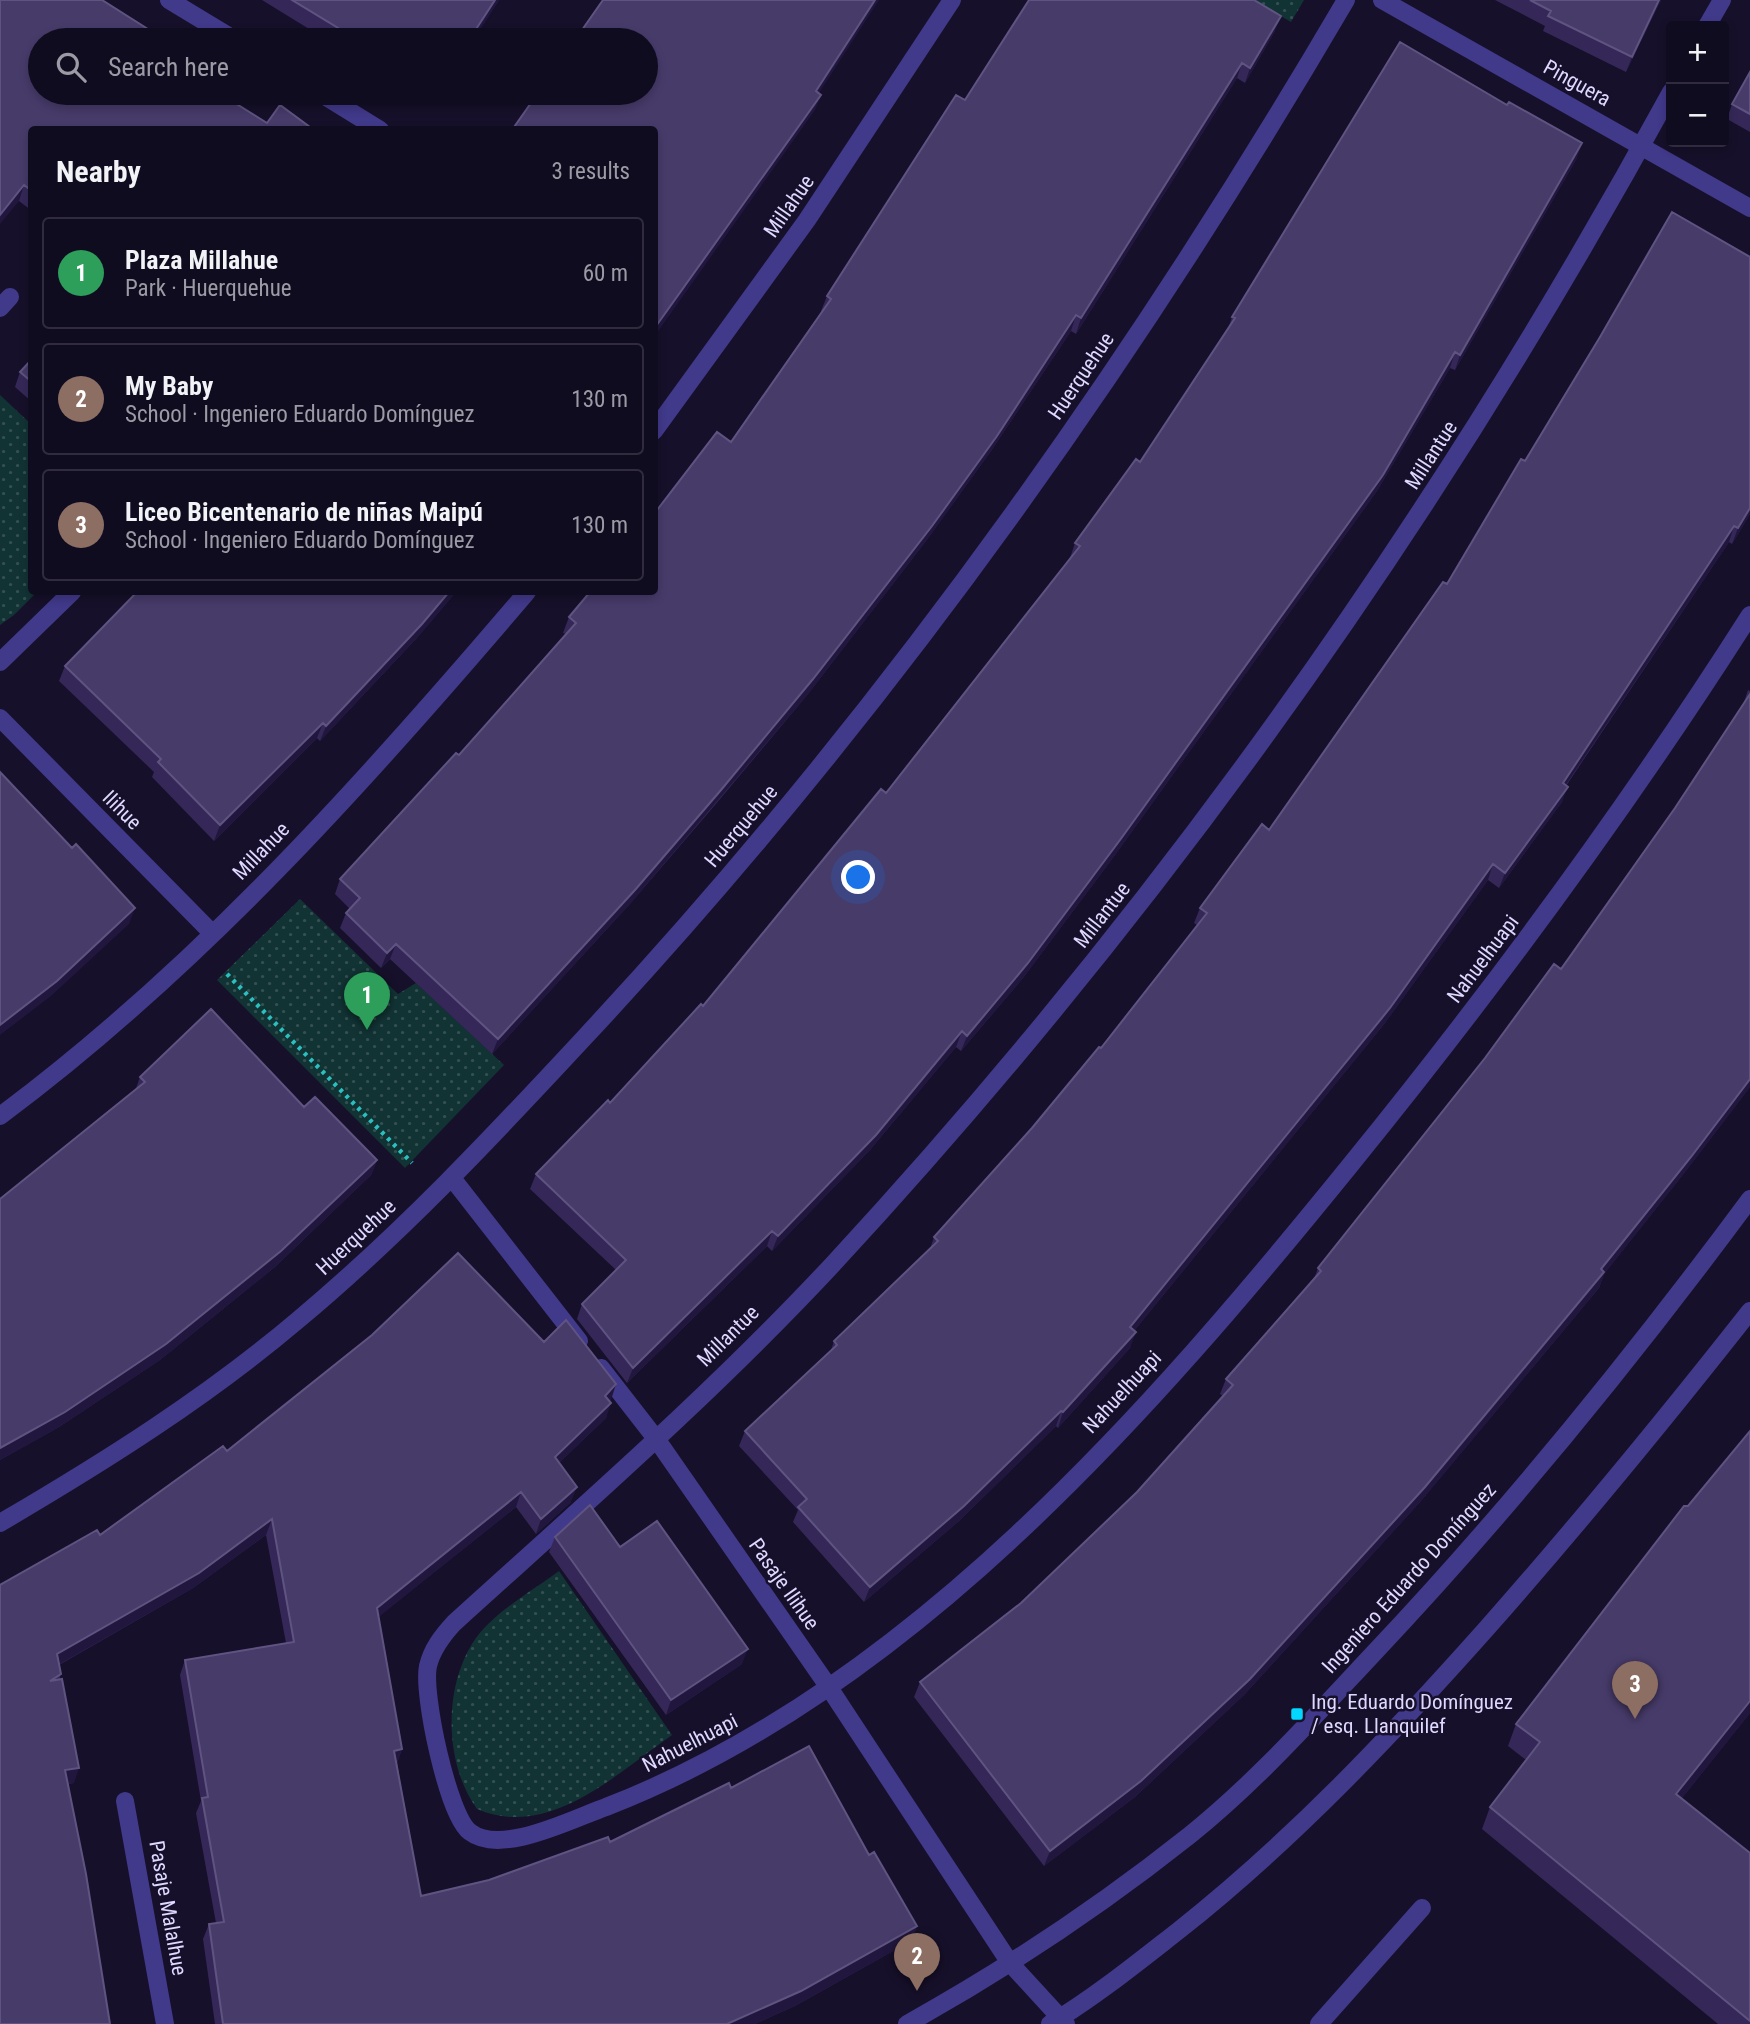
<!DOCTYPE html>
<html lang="en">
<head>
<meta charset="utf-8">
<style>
  :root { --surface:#100c20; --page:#1e1a2d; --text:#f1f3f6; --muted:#9c9ba5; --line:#302c3e; --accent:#04d7ff }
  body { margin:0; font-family:"Roboto Condensed",sans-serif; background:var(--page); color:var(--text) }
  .controls { position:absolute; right:21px; top:21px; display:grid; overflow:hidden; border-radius:7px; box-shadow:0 4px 10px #0003 }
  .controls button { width:63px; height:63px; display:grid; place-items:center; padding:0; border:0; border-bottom:2px solid var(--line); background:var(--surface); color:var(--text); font:35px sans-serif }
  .you { position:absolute; left:859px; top:878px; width:24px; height:24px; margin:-18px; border:5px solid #fff; border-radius:50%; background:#1a73e8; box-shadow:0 0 0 10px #1a73e833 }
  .badge { display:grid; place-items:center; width:46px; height:46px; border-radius:50%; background:var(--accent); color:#fff; font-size:23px; font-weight:700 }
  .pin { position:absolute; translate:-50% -58px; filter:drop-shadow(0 2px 4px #0008) }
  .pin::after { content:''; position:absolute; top:37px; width:24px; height:21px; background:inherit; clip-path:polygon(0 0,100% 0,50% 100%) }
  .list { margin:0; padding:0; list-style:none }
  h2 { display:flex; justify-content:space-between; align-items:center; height:91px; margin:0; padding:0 28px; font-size:30px }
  h2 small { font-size:23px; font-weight:400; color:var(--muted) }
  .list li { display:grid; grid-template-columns:46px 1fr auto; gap:21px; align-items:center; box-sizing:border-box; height:112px; margin:0 14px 14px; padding:0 14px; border:2px solid var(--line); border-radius:7px }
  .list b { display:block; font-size:26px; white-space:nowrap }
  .list p { margin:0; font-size:23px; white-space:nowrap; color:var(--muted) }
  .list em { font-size:23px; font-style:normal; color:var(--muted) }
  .icon { flex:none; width:38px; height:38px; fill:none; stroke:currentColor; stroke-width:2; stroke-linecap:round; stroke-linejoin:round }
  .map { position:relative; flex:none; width:1750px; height:2024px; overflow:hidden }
  .search { position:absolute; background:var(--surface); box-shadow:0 4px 10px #0003; left:28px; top:28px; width:630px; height:77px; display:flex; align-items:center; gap:18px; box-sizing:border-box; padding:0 24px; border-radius:38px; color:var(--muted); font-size:26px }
  .panel { position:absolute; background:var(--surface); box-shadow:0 4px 10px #0003; left:28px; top:126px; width:630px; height:469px; border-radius:7px }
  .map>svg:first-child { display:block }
</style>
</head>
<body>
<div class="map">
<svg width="1750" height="2024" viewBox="0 0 1750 2024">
  <defs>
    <pattern id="park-dots" width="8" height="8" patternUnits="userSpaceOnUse" patternTransform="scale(1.75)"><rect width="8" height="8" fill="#123334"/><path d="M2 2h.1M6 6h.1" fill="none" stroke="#345052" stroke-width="1.8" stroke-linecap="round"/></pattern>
  </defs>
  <rect width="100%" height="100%" fill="#16102a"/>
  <!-- park -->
  <path fill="url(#park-dots)" d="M 1253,0 L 1304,0 L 1291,22 Z
    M 0,395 L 31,424 L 32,592 L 37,592 L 14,615 L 0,625 Z
    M 300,899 L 398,994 L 416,983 L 504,1065 L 405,1168 L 217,980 Z
    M 559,1571 L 672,1735 C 616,1774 549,1840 477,1809 C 445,1765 443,1691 472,1644 C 490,1614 531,1592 559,1571 Z"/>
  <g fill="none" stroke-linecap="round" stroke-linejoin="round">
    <!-- path -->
    <path stroke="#2cbfbf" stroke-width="4.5" stroke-dasharray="3.5 5" stroke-linecap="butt" d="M 227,974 L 412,1163"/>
    <!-- service -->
    <path stroke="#41398a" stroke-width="18" d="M 1319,2024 L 1422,1908"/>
    <!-- minor -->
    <path stroke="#41398a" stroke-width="18" d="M 169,0 L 235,40
      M 1382,0 L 1750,208
      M 1707,26 L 1722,0
      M 1671,92 C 1440,516 1161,909 834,1263 C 715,1391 583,1506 454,1623 C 442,1636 432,1649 428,1666 C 422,1693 448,1816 470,1832 C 501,1856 572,1819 606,1807 C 909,1690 1152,1410 1352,1163 C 1494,988 1629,805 1750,615
      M 320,93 L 380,130
      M 0,308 L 10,297
      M 654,431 L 807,220 L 952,0
      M 0,662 L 72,592
      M 0,718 L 212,933
      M 0,1116 C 199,968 367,780 527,592
      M 452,1178 L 579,1341
      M 601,1368 L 657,1440 L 828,1686 L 1010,1963 L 1066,2024
      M 0,1523 C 104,1462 206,1398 298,1320 C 401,1234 493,1136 584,1038 C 878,723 1129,371 1346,0
      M 125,1801 L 165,2024
      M 907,2024 C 1006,1969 1102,1905 1190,1835 C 1257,1781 1314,1717 1373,1654 C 1508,1511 1633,1357 1750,1199
      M 1050,2024 C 1095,1997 1137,1963 1178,1931 C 1292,1841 1390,1737 1487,1628 C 1578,1525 1665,1419 1750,1311"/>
  </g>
  <!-- wall -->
  <path fill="#352858" d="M 0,0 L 151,31 L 148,40 L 40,40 L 267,123 L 314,130 L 32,130 L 32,211 L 19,201 Z
    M 262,0 L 499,0 L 473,40 L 327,40 Z
    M 1495,0 L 1661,0 L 1626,72 L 1543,31 L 1545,26 Z
    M 1275,31 L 1245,83 L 1237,78 L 1076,334 L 1071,331 L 991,451 L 926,541 L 808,694 L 715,805 L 629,905 L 492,1054 L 390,959 L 381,968 L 340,928 L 346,913 L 350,909 L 335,894 L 340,879 L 459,755 L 566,634 L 563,633 L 569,617 L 731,442 L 822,312 L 821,311 L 827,296 L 965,100 Z
    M 1750,72 L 1750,132 L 1727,119 L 1732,104 Z
    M 413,93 L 440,93 L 432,105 Z
    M 1577,158 L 1455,370 L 1450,368 L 1377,491 L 1115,855 L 1023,978 L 961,1051 L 956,1047 L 870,1150 L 772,1251 L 767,1246 L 627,1383 L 577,1319 L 582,1304 L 616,1270 L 530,1189 L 536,1174 L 610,1103 L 703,1006 L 886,793 L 1070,558 L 1075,543 L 1140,462 L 1228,329 L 1232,317 Z
    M 32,359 L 32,402 L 15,387 L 20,372 Z
    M 1525,461 L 1750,514 L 1732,544 L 1729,542 L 1566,786 L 1562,802 L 1499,888 L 1488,880 L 1385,1023 L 1134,1331 L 1130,1348 L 1058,1428 L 1056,1426 L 959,1521 L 864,1602 L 793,1522 L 798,1510 L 739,1446 L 745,1431 L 830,1353 L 834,1341 L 930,1249 L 934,1237 L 1032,1128 L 1101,1048 L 1198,926 L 1194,923 L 1200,908 L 1269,830 L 1447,584 Z
    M 132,592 L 456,592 L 416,639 L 320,741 L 317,738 L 214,841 L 152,777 L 154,772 L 59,681 L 65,666 L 135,594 Z
    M 1748,690 L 1750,691 L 1750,1087 L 1685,1172 L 1604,1274 L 1599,1288 L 1420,1502 L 1244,1695 L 1135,1797 L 1044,1866 L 914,1697 L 920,1682 L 1021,1603 L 1137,1492 L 1223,1396 L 1220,1394 L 1226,1379 L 1314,1279 L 1318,1268 L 1561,969 L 1675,808 L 1743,705 Z
    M 140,1077 L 304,1107 L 377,1160 L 371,1175 L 275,1267 L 160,1360 L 59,1427 L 0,1460 L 0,1199 L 135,1091 Z
    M 544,1342 L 616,1384 L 609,1401 L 606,1418 L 559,1463 L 571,1502 L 536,1534 L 516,1507 L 378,1617 L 402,1749 L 397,1763 L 421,1896 L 489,1880 L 610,1842 L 731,1788 L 869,1855 L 917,1926 L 911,1941 L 795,2006 L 755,2024 L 215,2024 L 203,1939 L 209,1924 L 216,1923 L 196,1813 L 201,1801 L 180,1675 L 185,1660 L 286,1643 L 266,1535 L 193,1588 L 59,1665 L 61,1674 L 59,1680 L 74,1783 L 68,1784 L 0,1585 L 100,1535 L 227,1451 Z
    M 555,1537 L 620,1547 L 742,1664 L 666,1715 L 549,1552 Z
    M 1750,1713 L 1682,1798 L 1750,1853 L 1750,2024 L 1718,2024 L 1482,1829 L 1490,1807 L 1526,1760 L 1508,1746 L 1516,1724 Z"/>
  <!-- shaded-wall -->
  <path fill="#21173e" d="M 495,0 L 499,0 L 473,40 L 469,40 Z
    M 875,0 L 879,0 L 810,107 L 816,91 Z
    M 1659,0 L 1661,0 L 1626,72 L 1632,57 Z
    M 1281,16 L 1275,31 L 1245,83 L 1250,68 Z
    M 1242,63 L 1237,78 L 1076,334 L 1081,318 Z
    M 437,93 L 440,93 L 432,105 Z
    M 821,95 L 815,110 L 654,337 L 654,329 Z
    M 1582,143 L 1577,158 L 1455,370 L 1460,355 Z
    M 24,185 L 19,201 L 0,224 L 0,215 Z
    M 1076,315 L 1071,331 L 991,451 L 926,541 L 808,694 L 629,905 L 492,1054 L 498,1039 Z
    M 1455,352 L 1450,368 L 1377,491 L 1115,855 L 1023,978 L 961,1051 L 967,1036 Z
    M 1750,508 L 1750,514 L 1732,544 L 1738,528 Z
    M 1734,526 L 1729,542 L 1557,798 L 1563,783 Z
    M 449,592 L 456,592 L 416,639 L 320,741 L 326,726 Z
    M 323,723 L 317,738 L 214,841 L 220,825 Z
    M 1568,787 L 1562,802 L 1499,888 L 1505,873 Z
    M 1493,864 L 1488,880 L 1385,1023 L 1125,1342 L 1130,1327 Z
    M 135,908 L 129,924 L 51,996 L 0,1035 L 0,1025 Z
    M 396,944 L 390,959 L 381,968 L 387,953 Z
    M 962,1031 L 956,1047 L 870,1150 L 772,1251 L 778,1236 Z
    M 1750,1079 L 1750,1087 L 1685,1172 L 1604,1274 L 1599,1288 L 1420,1502 L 1244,1695 L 1135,1797 L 1044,1866 L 1050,1851 L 1601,1269 Z
    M 377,1160 L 371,1175 L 275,1267 L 160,1360 L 59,1427 L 0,1460 L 0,1448 Z
    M 772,1231 L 767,1246 L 627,1383 L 633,1368 Z
    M 1136,1332 L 1130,1348 L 1058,1428 L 1063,1412 Z
    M 616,1384 L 611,1400 L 599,1411 L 605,1396 Z
    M 611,1403 L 606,1418 L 550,1472 L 555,1457 Z
    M 1061,1411 L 1056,1426 L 959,1521 L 864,1602 L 870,1587 Z
    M 577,1487 L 571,1502 L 536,1534 L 541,1519 Z
    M 521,1492 L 516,1507 L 371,1623 L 377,1608 Z
    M 272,1519 L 266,1535 L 193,1588 L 51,1669 L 57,1654 Z
    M 748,1649 L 742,1664 L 666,1715 L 671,1700 Z
    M 1750,1701 L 1750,1713 L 1668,1816 L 1676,1794 Z
    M 402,1749 L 396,1765 L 394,1751 Z
    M 79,1768 L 74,1783 L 59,1785 L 65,1770 Z
    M 917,1926 L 911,1941 L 795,2006 L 755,2024 L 727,2024 Z"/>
  <!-- building -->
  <path fill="#473b6a" stroke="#5f5481" stroke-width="2" d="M 0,0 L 102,0 L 151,31 L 145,40 L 40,40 L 40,93 L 219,93 L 267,123 L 280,105 L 314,130 L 32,130 L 32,191 L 24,185 L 0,215 Z
    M 292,0 L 495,0 L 469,40 L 358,40 Z
    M 603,0 L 875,0 L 816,91 L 821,95 L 654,329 L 654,130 L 512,130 L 538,93 L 646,93 L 646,40 L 575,40 Z
    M 1029,0 L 1254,0 L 1281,16 L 1250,68 L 1242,63 L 1081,318 L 1076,315 L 997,436 L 932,526 L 813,679 L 721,790 L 635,890 L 498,1039 L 396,944 L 387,953 L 346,913 L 360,898 L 340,879 L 456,753 L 459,755 L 576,623 L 569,617 L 590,592 L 654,592 L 654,514 L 717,432 L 731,442 L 831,299 L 827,296 L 956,95 L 965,100 Z
    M 1530,0 L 1659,0 L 1632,57 L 1548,16 L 1551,11 Z
    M 1400,42 L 1507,105 L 1509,102 L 1582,143 L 1460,355 L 1455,352 L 1383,475 L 1120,840 L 1028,963 L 967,1036 L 962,1031 L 876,1135 L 778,1236 L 772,1231 L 633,1368 L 582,1304 L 626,1260 L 536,1174 L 608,1100 L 610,1103 L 701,1004 L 703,1006 L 881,789 L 886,793 L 1080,546 L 1075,543 L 1136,459 L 1140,462 L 1235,318 L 1232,317 Z
    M 1750,72 L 1750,114 L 1732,104 Z
    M 1672,212 L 1750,257 L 1750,508 L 1738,528 L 1734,526 L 1563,783 L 1568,787 L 1505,873 L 1493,864 L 1390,1008 L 1130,1327 L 1136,1332 L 1063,1412 L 1061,1411 L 964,1506 L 870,1587 L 798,1507 L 807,1499 L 745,1431 L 837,1345 L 834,1341 L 938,1241 L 934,1237 L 1032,1128 L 1099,1047 L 1101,1048 L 1207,913 L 1200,908 L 1262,824 L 1269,830 L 1443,582 L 1447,584 L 1521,459 L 1525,461 L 1600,337 Z
    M 32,359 L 32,382 L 20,372 Z
    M 137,592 L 449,592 L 422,624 L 326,726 L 323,723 L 220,825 L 158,762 L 161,759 L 65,666 Z
    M 1750,694 L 1750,1079 L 1691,1157 L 1601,1269 L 1604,1272 L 1425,1487 L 1250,1679 L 1141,1781 L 1050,1851 L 920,1682 L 1021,1603 L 1137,1492 L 1233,1385 L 1226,1379 L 1321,1271 L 1318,1268 L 1485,1058 L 1554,964 L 1561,969 L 1675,808 Z
    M 0,772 L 72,848 L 76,844 L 135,908 L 57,981 L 0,1025 Z
    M 211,1009 L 304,1107 L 315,1097 L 377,1160 L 281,1251 L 166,1344 L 65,1412 L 0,1448 L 0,1199 L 145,1082 L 140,1077 Z
    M 458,1253 L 544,1342 L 566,1320 L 616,1384 L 605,1396 L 611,1403 L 555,1457 L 577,1487 L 541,1519 L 521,1492 L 377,1608 L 402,1749 L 394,1751 L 421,1896 L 489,1880 L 608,1837 L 610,1842 L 729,1783 L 731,1788 L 809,1746 L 869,1855 L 874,1852 L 917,1926 L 801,1991 L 727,2024 L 223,2024 L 209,1924 L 224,1922 L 202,1798 L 208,1797 L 185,1660 L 294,1642 L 272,1519 L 199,1573 L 57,1654 L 61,1674 L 50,1681 L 62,1679 L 79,1768 L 65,1770 L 86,1874 L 110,2024 L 0,2024 L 0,1585 L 97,1530 L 100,1535 L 223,1446 L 227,1451 L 372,1335 Z
    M 1750,1431 L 1750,1701 L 1676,1794 L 1750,1853 L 1750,2021 L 1490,1807 L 1540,1742 L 1516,1724 L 1684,1506 L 1688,1506 Z
    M 590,1505 L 620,1547 L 657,1521 L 748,1649 L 671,1700 L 555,1537 Z"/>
  <!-- markers -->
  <rect fill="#04d7ff" stroke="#16102a" stroke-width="2.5" x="1290" y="1707" width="14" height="14" rx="3.5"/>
  <g text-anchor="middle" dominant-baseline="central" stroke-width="5" stroke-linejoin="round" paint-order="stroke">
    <!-- street labels -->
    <g font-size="21" fill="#dfd8ff" stroke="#16102a">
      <text transform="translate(1577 83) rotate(29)">Pinguera</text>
      <text transform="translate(789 206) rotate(-55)">Millahue</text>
      <text transform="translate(1081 376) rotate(-56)">Huerquehue</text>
      <text transform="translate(1431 455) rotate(-57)">Millantue</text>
      <text transform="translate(122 810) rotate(45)">Ilihue</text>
      <text transform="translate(741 826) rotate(-50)">Huerquehue</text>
      <text transform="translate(261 851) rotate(-46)">Millahue</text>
      <text transform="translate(1102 915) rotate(-52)">Millantue</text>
      <text transform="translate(1483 959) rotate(-53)">Nahuelhuapi</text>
      <text transform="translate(356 1237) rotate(-43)">Huerquehue</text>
      <text transform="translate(728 1336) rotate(-45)">Millantue</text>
      <text transform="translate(1122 1392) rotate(-47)">Nahuelhuapi</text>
      <text transform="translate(1409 1578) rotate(-48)">Ingeniero Eduardo Domínguez</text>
      <text transform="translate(784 1584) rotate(55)">Pasaje Ilihue</text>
      <text transform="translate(690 1743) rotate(-27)">Nahuelhuapi</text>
      <text transform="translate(168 1908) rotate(80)">Pasaje Malalhue</text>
    </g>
    <!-- poi labels -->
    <g font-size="21" fill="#dfd8ff" stroke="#16102a" text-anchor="start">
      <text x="1311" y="1702">Ing. Eduardo Domínguez<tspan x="1311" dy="24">/ esq. Llanquilef</tspan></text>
    </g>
  </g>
</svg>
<div class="controls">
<button>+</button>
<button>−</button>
</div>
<div class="you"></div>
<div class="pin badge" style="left:367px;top:1030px;background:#2e9e5b">1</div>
<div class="pin badge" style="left:917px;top:1991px;background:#8d6e63">2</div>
<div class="pin badge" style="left:1635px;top:1719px;background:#8d6e63">3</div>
<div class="search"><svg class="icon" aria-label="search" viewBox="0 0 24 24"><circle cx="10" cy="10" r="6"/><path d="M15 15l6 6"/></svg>Search here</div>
<section class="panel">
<h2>Nearby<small>3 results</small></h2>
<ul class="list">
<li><span class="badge" style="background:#2e9e5b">1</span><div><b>Plaza Millahue</b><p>Park · Huerquehue</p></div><em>60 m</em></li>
<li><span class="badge" style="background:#8d6e63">2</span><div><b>My Baby</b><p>School · Ingeniero Eduardo Domínguez</p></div><em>130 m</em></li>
<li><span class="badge" style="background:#8d6e63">3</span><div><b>Liceo Bicentenario de niñas Maipú</b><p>School · Ingeniero Eduardo Domínguez</p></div><em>130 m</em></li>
</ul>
</section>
</div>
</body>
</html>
